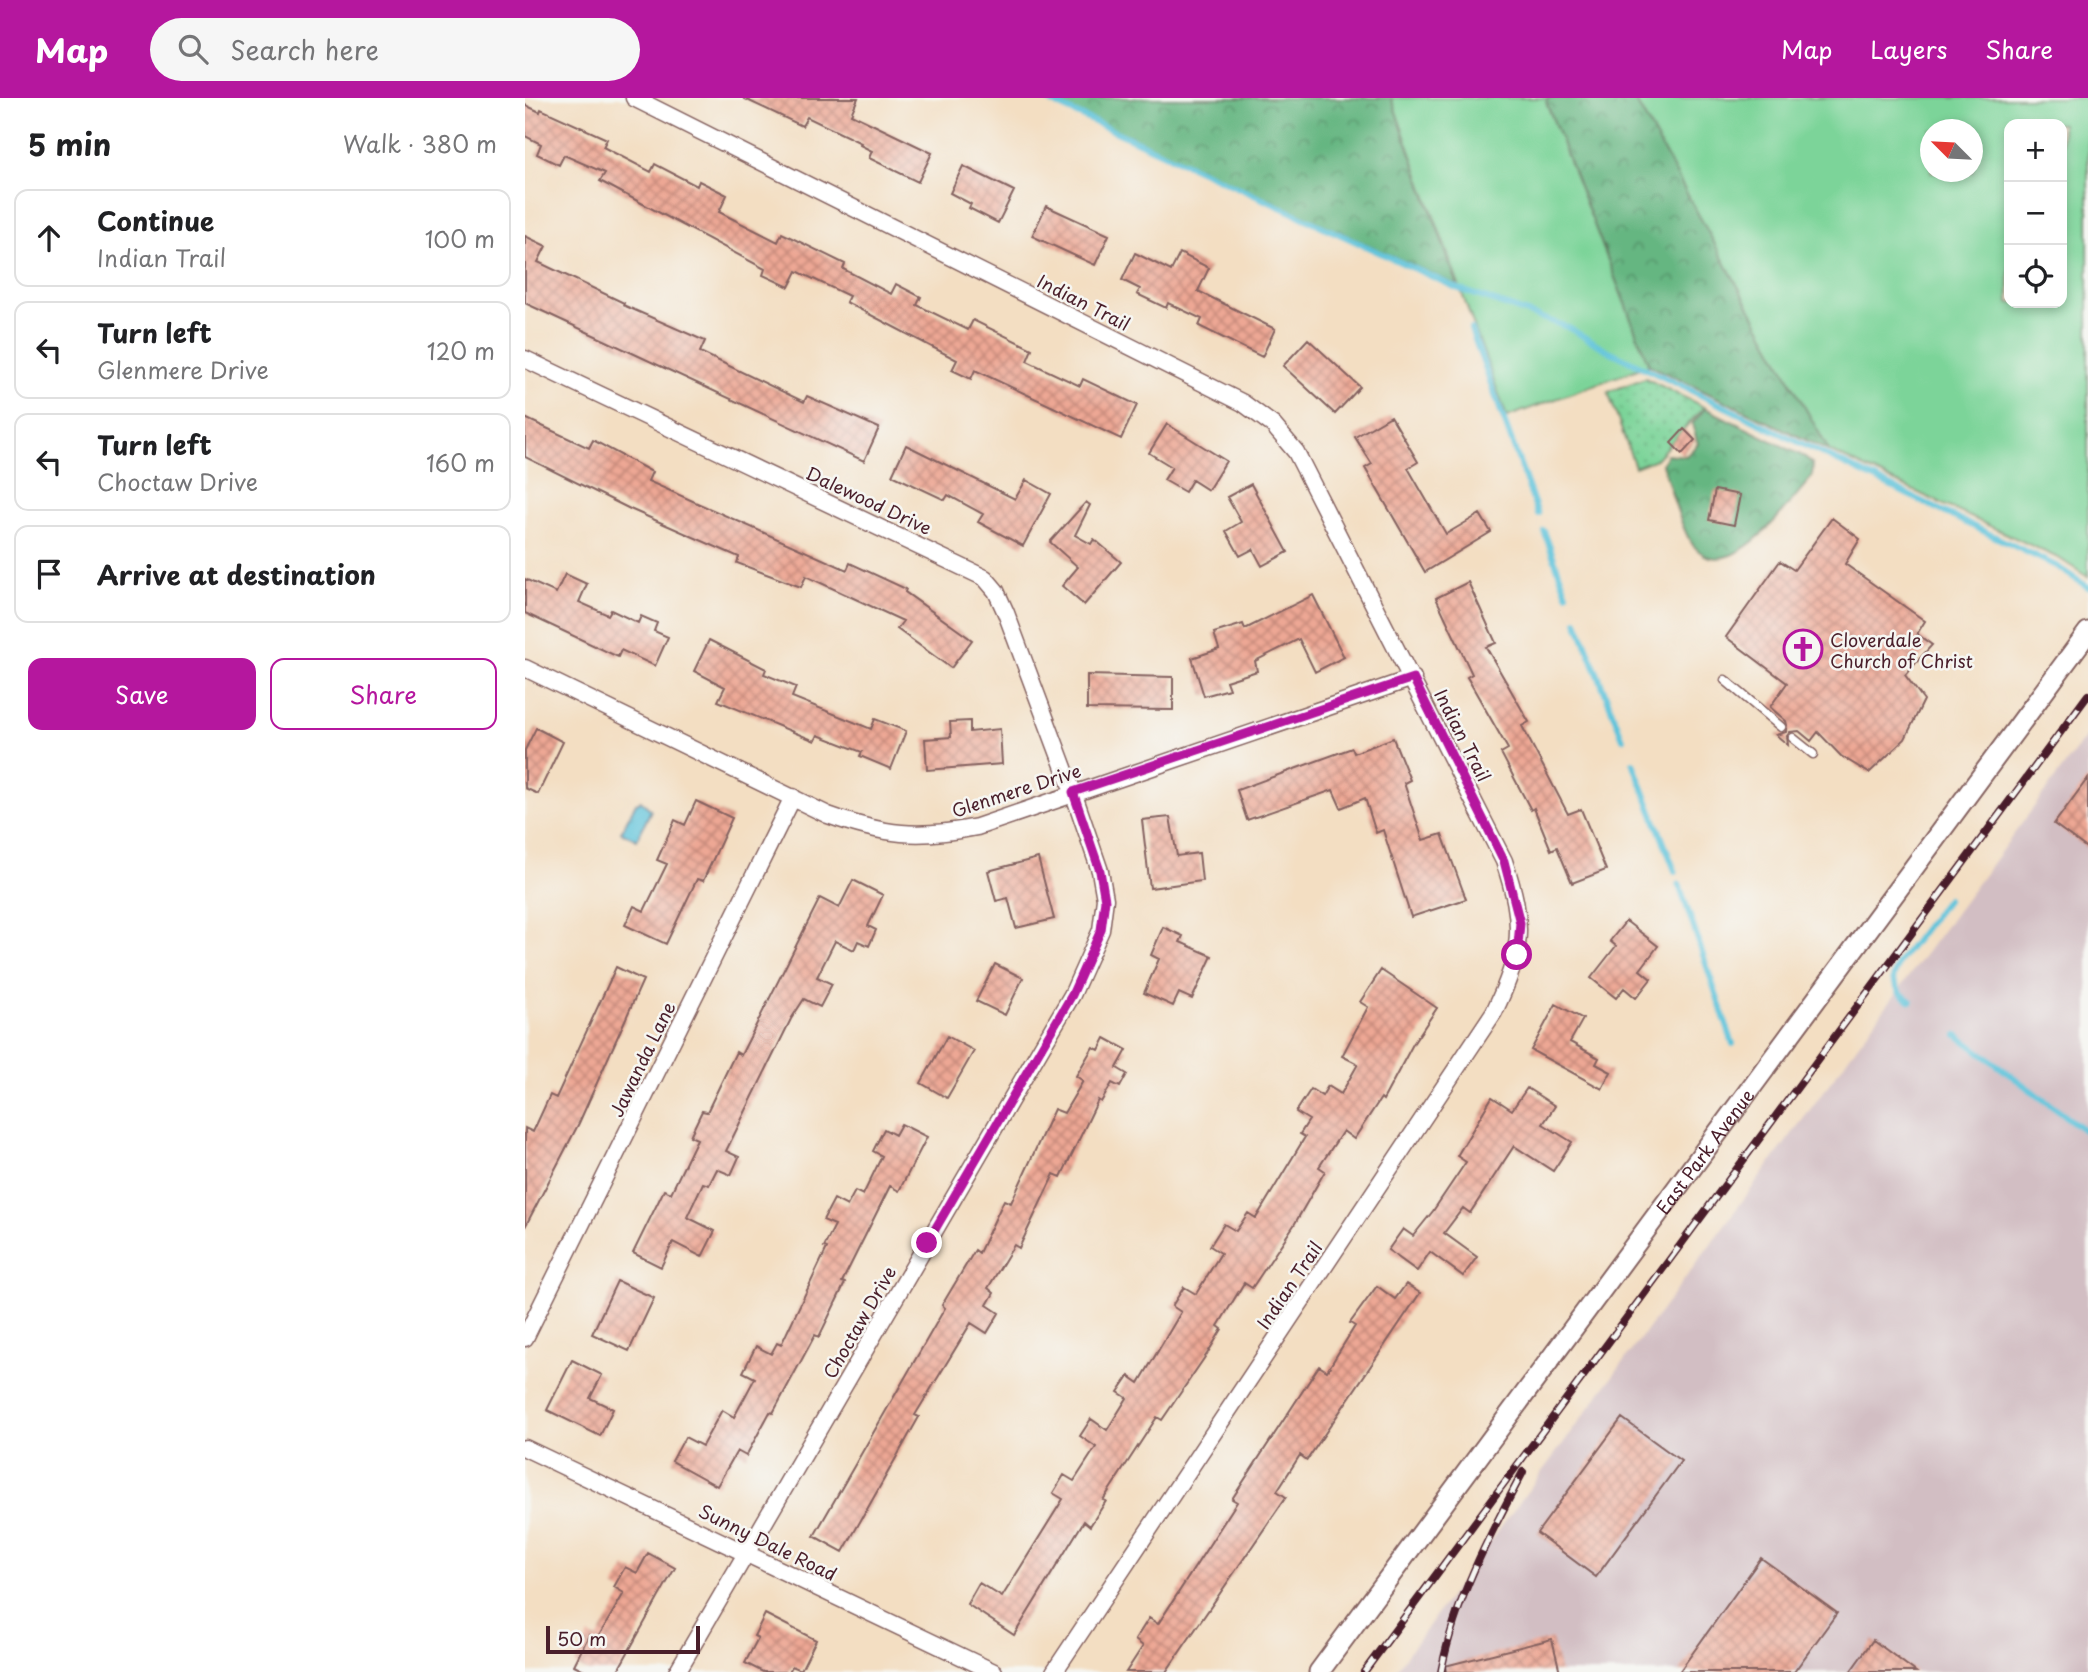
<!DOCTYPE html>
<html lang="en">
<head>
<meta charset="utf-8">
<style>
  :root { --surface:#fff; --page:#f6f6f6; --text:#202124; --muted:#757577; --line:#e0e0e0; --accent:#b5179e }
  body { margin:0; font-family:"Playpen Sans",sans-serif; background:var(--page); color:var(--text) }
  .controls { position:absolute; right:21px; top:21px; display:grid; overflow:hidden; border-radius:14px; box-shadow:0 4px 10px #0003 }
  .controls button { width:63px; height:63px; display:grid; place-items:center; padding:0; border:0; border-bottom:2px solid var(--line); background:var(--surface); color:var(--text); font:35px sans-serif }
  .compass { position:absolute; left:1395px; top:21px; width:63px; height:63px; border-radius:50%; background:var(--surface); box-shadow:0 4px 10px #0003; rotate:294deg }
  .scale { position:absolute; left:21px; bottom:18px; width:154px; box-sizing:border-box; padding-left:7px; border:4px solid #4a1f2b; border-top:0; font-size:19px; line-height:24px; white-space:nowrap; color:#4a1f2b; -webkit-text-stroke:5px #f6f6f2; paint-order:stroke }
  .stop { position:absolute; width:21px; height:21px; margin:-16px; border:5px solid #b5179e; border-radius:50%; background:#fff }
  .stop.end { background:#b5179e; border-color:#fff; box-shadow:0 2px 7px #0008 }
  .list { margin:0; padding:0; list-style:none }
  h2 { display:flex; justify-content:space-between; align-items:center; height:91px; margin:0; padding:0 28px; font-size:30px }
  h2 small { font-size:23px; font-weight:400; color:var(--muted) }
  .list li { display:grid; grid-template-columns:46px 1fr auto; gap:21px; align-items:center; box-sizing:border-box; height:98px; margin:0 14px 14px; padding:0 14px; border:2px solid var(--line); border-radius:14px }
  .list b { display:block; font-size:26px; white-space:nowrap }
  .list p { margin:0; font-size:23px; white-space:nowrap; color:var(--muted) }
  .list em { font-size:23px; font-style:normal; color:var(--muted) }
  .actions { display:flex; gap:14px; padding:21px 28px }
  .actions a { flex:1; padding:16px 0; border:2px solid var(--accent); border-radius:14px; text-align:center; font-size:24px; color:var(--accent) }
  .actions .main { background:var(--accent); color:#fff }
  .icon { flex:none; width:38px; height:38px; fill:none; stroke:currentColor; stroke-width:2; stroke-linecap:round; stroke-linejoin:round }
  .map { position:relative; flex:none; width:1563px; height:1574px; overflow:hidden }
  header { display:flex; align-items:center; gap:42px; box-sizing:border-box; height:98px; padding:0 35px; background:var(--accent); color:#fff }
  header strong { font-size:33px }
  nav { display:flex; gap:38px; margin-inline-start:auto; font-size:24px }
  .search { width:490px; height:63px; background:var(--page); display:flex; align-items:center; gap:18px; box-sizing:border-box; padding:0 24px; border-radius:38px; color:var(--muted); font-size:26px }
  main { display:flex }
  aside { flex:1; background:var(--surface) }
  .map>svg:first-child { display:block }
</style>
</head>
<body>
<header>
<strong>Map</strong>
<div class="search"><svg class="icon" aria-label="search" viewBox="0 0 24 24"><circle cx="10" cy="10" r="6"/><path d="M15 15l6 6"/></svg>Search here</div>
<nav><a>Map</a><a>Layers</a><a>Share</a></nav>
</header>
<main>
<aside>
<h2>5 min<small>Walk · 380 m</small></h2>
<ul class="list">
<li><svg class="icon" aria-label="ahead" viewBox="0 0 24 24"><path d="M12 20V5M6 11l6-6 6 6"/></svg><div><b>Continue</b><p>Indian Trail</p></div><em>100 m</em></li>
<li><svg class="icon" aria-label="left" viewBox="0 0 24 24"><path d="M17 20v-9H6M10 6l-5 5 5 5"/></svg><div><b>Turn left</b><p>Glenmere Drive</p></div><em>120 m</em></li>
<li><svg class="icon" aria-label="left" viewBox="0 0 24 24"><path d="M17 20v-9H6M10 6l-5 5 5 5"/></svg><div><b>Turn left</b><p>Choctaw Drive</p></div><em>160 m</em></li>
<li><svg class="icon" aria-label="arrive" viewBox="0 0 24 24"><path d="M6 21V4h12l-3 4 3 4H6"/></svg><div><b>Arrive at destination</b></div></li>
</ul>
<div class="actions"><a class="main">Save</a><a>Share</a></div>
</aside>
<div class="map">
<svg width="1563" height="1574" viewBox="0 0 1563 1574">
  <defs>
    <pattern id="forest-crowns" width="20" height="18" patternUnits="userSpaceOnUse" patternTransform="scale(1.75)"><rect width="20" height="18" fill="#65b681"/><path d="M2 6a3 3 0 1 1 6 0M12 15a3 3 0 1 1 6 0" fill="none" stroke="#55936a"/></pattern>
    <pattern id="park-dots" width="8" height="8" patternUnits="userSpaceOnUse" patternTransform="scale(1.75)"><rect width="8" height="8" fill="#7cd499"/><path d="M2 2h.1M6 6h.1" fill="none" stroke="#6db684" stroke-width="1.8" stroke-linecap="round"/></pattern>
    <pattern id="water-ripples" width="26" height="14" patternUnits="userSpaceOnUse" patternTransform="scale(1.75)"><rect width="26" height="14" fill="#5cc2da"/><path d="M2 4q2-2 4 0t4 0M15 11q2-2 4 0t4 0" fill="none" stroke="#52a6bb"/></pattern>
    <pattern id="building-cross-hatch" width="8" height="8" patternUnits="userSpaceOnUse" patternTransform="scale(1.75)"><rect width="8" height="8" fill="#eda794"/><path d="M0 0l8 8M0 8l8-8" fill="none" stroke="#c28779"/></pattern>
  </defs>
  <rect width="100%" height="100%" fill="#f6f6f2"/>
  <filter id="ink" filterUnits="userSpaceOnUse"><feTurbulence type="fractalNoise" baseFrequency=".0143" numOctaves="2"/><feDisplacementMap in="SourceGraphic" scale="14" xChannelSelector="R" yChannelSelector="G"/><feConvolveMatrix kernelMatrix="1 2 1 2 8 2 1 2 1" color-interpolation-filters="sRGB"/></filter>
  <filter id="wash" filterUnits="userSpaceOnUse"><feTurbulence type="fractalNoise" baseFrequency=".00686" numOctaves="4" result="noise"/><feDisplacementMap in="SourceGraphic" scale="28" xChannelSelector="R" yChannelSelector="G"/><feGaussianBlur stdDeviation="1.57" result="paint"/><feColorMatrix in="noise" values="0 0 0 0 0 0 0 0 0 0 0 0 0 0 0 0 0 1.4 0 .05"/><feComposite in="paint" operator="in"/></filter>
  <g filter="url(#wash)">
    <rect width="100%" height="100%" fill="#f3dec2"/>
    <!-- industrial -->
    <path fill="#d2bec3" d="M 1563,636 L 1563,1574 L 869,1574 L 1090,1275 Z"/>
    <!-- grass -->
    <path fill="#7cd499" stroke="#637a62" stroke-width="2" fill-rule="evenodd" d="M 866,0 L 1025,0 L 1021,4 L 1124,267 L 982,319 Z
      M 1109,0 L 1563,0 L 1563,479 L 1535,461 L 1304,353 ZM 1484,26 L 1537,26 L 1537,205 L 1484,205 ZM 1406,32 L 1448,32 L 1448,74 L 1406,74 Z"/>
    <!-- forest -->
    <path fill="url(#forest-crowns)" stroke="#586a56" stroke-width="2" d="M 521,0 L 866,0 L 933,188 Z
      M 1025,0 L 1109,0 L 1304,353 L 1124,267 L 1021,3 Z
      M 1180,310 L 1280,359 L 1288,366 L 1287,379 C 1264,404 1204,493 1168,447 C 1157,434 1144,385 1137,366 L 1142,356 L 1161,358 L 1173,346 L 1167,326 Z"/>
    <!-- park -->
    <path fill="url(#park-dots)" stroke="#637a62" stroke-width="2" d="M 1120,280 L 1179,309 L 1131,361 L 1110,369 L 1083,294 Z"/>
    <!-- water -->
    <path fill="url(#water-ripples)" stroke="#537082" stroke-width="2" d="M 116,703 L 126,712 L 112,742 L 96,734 L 111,705 Z"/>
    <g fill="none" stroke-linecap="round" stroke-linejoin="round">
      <!-- stream -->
      <path stroke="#5cc2da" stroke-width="6" d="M 517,0 L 934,191 L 1042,229 L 1084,253 L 1531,468 L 1563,489
        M 946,231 L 1013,416
        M 1019,433 L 1042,496
        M 1052,523 L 1098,641
        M 1108,665 L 1150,773
        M 1154,786 L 1208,946
        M 1386,903 L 1375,895 L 1368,881 L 1373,865 L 1422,801
        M 1432,937 L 1563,1035"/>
    </g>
    <g id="blocks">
      <!-- building -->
      <path fill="url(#building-cross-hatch)" d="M 218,0 L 333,0 L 326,16 L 407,55 L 393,84 L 344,60 L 347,53 L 335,47 L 336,45 L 282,19 L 277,28 Z
        M 0,7 L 15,14 L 16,11 L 82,41 L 78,49 L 126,74 L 130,66 L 172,88 L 174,83 L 202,97 L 194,114 L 253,144 L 257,135 L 320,166 L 318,171 L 366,196 L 371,186 L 396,199 L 392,207 L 443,232 L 448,222 L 507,251 L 502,263 L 555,288 L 558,281 L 612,307 L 596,341 L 450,272 L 446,281 L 427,272 L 432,262 L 321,204 L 324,198 L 272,173 L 264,189 L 238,177 L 240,171 L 75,83 L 80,75 L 39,57 L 34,67 L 12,56 L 16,46 L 0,38 Z
        M 438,68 L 489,93 L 473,125 L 444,110 L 446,106 L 425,95 Z
        M 521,108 L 584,137 L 570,167 L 507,138 Z
        M 0,138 L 21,148 L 13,164 L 99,205 L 98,207 L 180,243 L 175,254 L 279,304 L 282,298 L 354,330 L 339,363 L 0,205 Z
        M 610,155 L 646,173 L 655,155 L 684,170 L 673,193 L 750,231 L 737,259 L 674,228 L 677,221 L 643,205 L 641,210 L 612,196 L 615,191 L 597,182 Z
        M 783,241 L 835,289 L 810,316 L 758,268 Z
        M 866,318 L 893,364 L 883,370 L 921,436 L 955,416 L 966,434 L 900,474 L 840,370 L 847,366 L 830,339 Z
        M 0,320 L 64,350 L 68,342 L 127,374 L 123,383 L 322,472 L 325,465 L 381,491 L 380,494 L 447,542 L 426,570 L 372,531 L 378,523 L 281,478 L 276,489 L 212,465 L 214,459 L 105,411 L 0,359 Z
        M 642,326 L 701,363 L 683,392 L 667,382 L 660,394 L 639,382 L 647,369 L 624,355 Z
        M 1159,331 L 1170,342 L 1157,356 L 1146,345 Z
        M 381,347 L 490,401 L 501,382 L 526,396 L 498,448 L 453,424 L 458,416 L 423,397 L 420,402 L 367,377 Z
        M 726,386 L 763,454 L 737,468 L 728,451 L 715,458 L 701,433 L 716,424 L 702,399 Z
        M 1190,392 L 1215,397 L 1209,427 L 1184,422 Z
        M 561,404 L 565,407 L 550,437 L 566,446 L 569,441 L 596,464 L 559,507 L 537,488 L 553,469 L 525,444 Z
        M 1307,420 L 1335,441 L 1320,466 L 1400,523 L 1392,536 L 1407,547 L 1380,577 L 1399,602 L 1380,641 L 1344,675 L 1316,658 L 1293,634 L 1286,643 L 1274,633 L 1265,634 L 1262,638 L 1263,647 L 1251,637 L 1261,634 L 1262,627 L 1261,623 L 1245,609 L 1262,585 L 1201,539 L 1255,463 L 1269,472 Z
        M 40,476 L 62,486 L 54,504 L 83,517 L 86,512 L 113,525 L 116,518 L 132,525 L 129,533 L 143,539 L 130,568 L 96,552 L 93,559 L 0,515 L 0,481 L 31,495 Z
        M 943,484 L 971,545 L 961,549 L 1004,624 L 997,628 L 1043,716 L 1056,711 L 1081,772 L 1047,785 L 1032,749 L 1026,752 L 1009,710 L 1006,712 L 976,655 L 983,651 L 942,579 L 947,576 L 911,500 Z
        M 788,497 L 819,559 L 790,574 L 774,541 L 730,563 L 732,573 L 701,583 L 704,591 L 679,598 L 667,560 L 694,551 L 689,535 L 718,526 L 720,531 Z
        M 184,542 L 241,571 L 239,576 L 271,589 L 267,599 L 346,631 L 350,621 L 381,633 L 366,671 L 335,658 L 337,654 L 293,637 L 290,643 L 193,603 L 200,589 L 169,573 Z
        M 562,577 L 648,579 L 648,612 L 562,611 Z
        M 445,623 L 445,634 L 475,631 L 477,666 L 402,672 L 400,641 L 426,639 L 425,624 Z
        M 11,630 L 38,644 L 13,696 L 0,690 L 0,652 Z
        M 868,640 L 885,682 L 879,685 L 898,742 L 917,736 L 941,801 L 886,819 L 858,732 L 851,735 L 840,700 L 816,710 L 808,692 L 722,722 L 712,692 L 827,650 L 829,655 Z
        M 1563,680 L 1563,751 L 1529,726 Z
        M 171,703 L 207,720 L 178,783 L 172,781 L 141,846 L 100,827 L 109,808 L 119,813 L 142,766 L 132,762 L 150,722 L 160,727 Z
        M 645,719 L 652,758 L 674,755 L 677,783 L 625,790 L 617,722 Z
        M 513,760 L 529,821 L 491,830 L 483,800 L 471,803 L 463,773 Z
        M 328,782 L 358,797 L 343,828 L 351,832 L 344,848 L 333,843 L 329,852 L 310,843 L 292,879 L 307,886 L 295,909 L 279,901 L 266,921 L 201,1053 L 214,1059 L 206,1077 L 192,1071 L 184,1087 L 178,1085 L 162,1119 L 190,1133 L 177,1159 L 148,1144 L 136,1169 L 108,1155 L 139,1092 L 146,1095 L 172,1041 L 165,1038 L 177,1013 L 182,1014 L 211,954 L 216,957 L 295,800 L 314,810 Z
        M 1101,823 L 1133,848 L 1115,872 L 1126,881 L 1111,900 L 1099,890 L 1091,900 L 1066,880 L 1091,848 L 1085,843 Z
        M 638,829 L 658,838 L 655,844 L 687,858 L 667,901 L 654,895 L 648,908 L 619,895 L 634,861 L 626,857 Z
        M 470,866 L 498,880 L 480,917 L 451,903 Z
        M 91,869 L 118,882 L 54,1025 L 0,1129 L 0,1030 L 8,1034 L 25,997 L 31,1000 Z
        M 856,872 L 912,910 L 888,946 L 858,1002 L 856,1000 L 829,1041 L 818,1033 L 794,1069 L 800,1073 L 769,1127 L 727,1190 L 719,1185 L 693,1228 L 697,1231 L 682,1256 L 637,1322 L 632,1319 L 578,1402 L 581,1403 L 565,1428 L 559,1423 L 489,1537 L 442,1506 L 454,1485 L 477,1499 L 538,1401 L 528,1395 L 539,1377 L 549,1383 L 571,1349 L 555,1338 L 566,1321 L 582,1332 L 602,1300 L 593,1294 L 604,1278 L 614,1285 L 656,1214 L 647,1208 L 659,1189 L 671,1196 L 696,1155 L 685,1148 L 699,1126 L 711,1133 L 723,1115 L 731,1120 L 780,1039 L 775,1036 L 784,1022 L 771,1014 L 786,991 L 797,998 L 803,988 L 816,996 L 833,966 L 817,958 L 843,909 L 835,904 Z
        M 1031,906 L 1058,921 L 1045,944 L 1074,960 L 1071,966 L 1086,974 L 1077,991 L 1006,952 Z
        M 422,938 L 449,953 L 422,1000 L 396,985 Z
        M 580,940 L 602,952 L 592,970 L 602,976 L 595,989 L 587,985 L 576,1004 L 573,1002 L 536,1079 L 529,1076 L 494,1150 L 489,1147 L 463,1190 L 469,1195 L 462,1207 L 474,1215 L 462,1235 L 446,1225 L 390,1317 L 394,1319 L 318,1454 L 289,1438 L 420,1210 L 417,1207 L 450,1152 L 454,1155 L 479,1102 L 486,1105 L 529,1011 L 539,1015 L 558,983 L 551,978 L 568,949 L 574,952 Z
        M 1002,990 L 1030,1008 L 1018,1026 L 1047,1044 L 1028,1073 L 989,1048 L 945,1115 L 938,1110 L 919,1135 L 952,1159 L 938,1178 L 905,1154 L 892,1173 L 863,1152 L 878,1131 L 888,1138 L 908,1113 L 941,1064 L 932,1058 L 967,999 L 987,1012 Z
        M 376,1026 L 402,1039 L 374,1093 L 365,1088 L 317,1184 L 320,1185 L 294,1239 L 290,1237 L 248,1315 L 245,1314 L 221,1358 L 212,1353 L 192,1388 L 147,1363 L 160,1339 L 177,1348 L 197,1312 L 209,1319 L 230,1280 L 218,1274 L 231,1248 L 246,1256 L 252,1245 L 256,1247 L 302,1150 L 299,1149 L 310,1127 L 298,1122 L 309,1101 L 322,1108 L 330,1093 L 338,1097 L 357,1058 L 348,1053 L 359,1031 L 370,1037 Z
        M 92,1183 L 129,1200 L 104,1253 L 67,1236 Z
        M 881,1186 L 895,1195 L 782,1362 L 775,1357 L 752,1393 L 761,1399 L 641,1574 L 601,1574 L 618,1548 L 610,1542 L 624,1520 L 633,1526 L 712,1404 L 707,1401 L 794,1268 L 802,1273 L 830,1228 L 825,1225 L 852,1188 L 870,1201 Z
        M 47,1262 L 77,1277 L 65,1300 L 88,1311 L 75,1338 L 22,1312 Z
        M 1097,1320 L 1156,1363 L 1071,1479 L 1012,1435 Z
        M 123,1455 L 150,1470 L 92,1574 L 63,1574 L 49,1567 L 64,1537 L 72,1541 L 99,1495 L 89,1489 L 100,1469 L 112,1475 Z
        M 1236,1460 L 1312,1515 L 1269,1574 L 1154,1574 Z
        M 240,1516 L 291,1542 L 276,1572 L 267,1568 L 264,1574 L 238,1574 L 220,1565 L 233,1540 L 229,1538 Z
        M 1027,1541 L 1035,1574 L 921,1574 L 920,1568 Z
        M 1348,1542 L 1391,1574 L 1325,1574 Z"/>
    </g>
  </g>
  <g filter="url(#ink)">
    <use href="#blocks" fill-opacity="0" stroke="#856260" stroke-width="2"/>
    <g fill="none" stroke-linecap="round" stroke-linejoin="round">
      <defs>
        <path id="service" d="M 1200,582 L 1256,629
          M 1268,640 L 1288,656"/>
        <path id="minor" d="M 109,0 L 718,305 L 748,327 L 771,354 L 979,763 C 1000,826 998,853 969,914 L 529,1574
          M 0,261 L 460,480 L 471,493 L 481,515 L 548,694 L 575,773 L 580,801 L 576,832 L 547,897 L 152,1574
          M 0,570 L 303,717 C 359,737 393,741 452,729 L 888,580
          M 0,1240 L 268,699
          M 0,1350 L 469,1574"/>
        <g id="tertiary">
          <path id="s1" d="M 794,1574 L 1563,534"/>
        </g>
      </defs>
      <!-- service casing -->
      <use href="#service" stroke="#856260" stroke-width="11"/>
      <!-- minor casing -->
      <use href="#minor" stroke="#856260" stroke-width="19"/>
      <!-- tertiary casing -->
      <use href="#tertiary" stroke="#856260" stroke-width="23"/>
      <!-- service -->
      <use href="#service" stroke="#fff" stroke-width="8"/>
      <!-- minor -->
      <use href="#minor" stroke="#fff" stroke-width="16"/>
      <!-- tertiary -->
      <use href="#tertiary" stroke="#fff" stroke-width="19"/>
      <defs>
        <path id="rail" d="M 839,1574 L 1563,597
          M 916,1574 C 930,1502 964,1438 998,1374"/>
      </defs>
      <!-- rail casing -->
      <use href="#rail" stroke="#4a1f2b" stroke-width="8"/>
      <!-- rail -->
      <use href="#rail" stroke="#f6f6f2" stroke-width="5" stroke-dasharray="16" stroke-linecap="butt"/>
    </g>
  </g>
  <g fill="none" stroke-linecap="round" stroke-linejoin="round" filter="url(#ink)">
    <!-- route -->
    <path stroke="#b5179e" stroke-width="9" d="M 402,1145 L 547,897 L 576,832 L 580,802 L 575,773 L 548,694 L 888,580 L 979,763 L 995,825 L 992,857"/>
  </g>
  <!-- icons -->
  <defs>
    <symbol id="church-ring" viewBox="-11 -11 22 22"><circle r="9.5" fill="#f6f6f2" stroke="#b5179e" stroke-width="1.5"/><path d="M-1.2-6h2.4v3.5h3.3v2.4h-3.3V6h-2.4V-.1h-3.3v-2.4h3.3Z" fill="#b5179e"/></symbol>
  </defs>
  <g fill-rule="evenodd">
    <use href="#church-ring" x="1256" y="529" width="44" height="44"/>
  </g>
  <g text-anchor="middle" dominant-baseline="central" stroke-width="5" stroke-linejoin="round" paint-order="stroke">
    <!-- street labels -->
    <g font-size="18" fill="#4a1f2b" stroke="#f6f6f2">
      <text transform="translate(559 204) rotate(27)">Indian Trail</text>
      <text transform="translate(344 402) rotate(25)">Dalewood Drive</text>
      <text transform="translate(938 637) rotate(63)">Indian Trail</text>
      <text transform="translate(491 692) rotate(-18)">Glenmere Drive</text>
      <text transform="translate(117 961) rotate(-64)">Jawanda Lane</text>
      <text stroke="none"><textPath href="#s1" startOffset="648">East Park Avenue</textPath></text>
      <text transform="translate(764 1187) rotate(-56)">Indian Trail</text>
      <text transform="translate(334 1224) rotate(-60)">Choctaw Drive</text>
      <text transform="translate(243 1444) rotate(26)">Sunny Dale Road</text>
    </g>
    <!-- poi labels -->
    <g font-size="18" fill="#4a1f2b" stroke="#f6f6f2" text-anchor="start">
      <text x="1305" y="541">Cloverdale<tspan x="1305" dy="21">Church of Christ</tspan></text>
    </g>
  </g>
</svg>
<div class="controls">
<button>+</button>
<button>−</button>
<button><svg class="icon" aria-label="locate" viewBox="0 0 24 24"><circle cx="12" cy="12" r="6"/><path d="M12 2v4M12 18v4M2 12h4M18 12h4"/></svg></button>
</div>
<svg class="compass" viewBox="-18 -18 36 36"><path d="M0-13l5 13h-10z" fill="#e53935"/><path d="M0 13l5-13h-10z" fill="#757577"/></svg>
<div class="scale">50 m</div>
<div class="stop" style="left:992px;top:857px"></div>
<div class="stop end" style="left:402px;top:1145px"></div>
</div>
</main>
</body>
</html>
